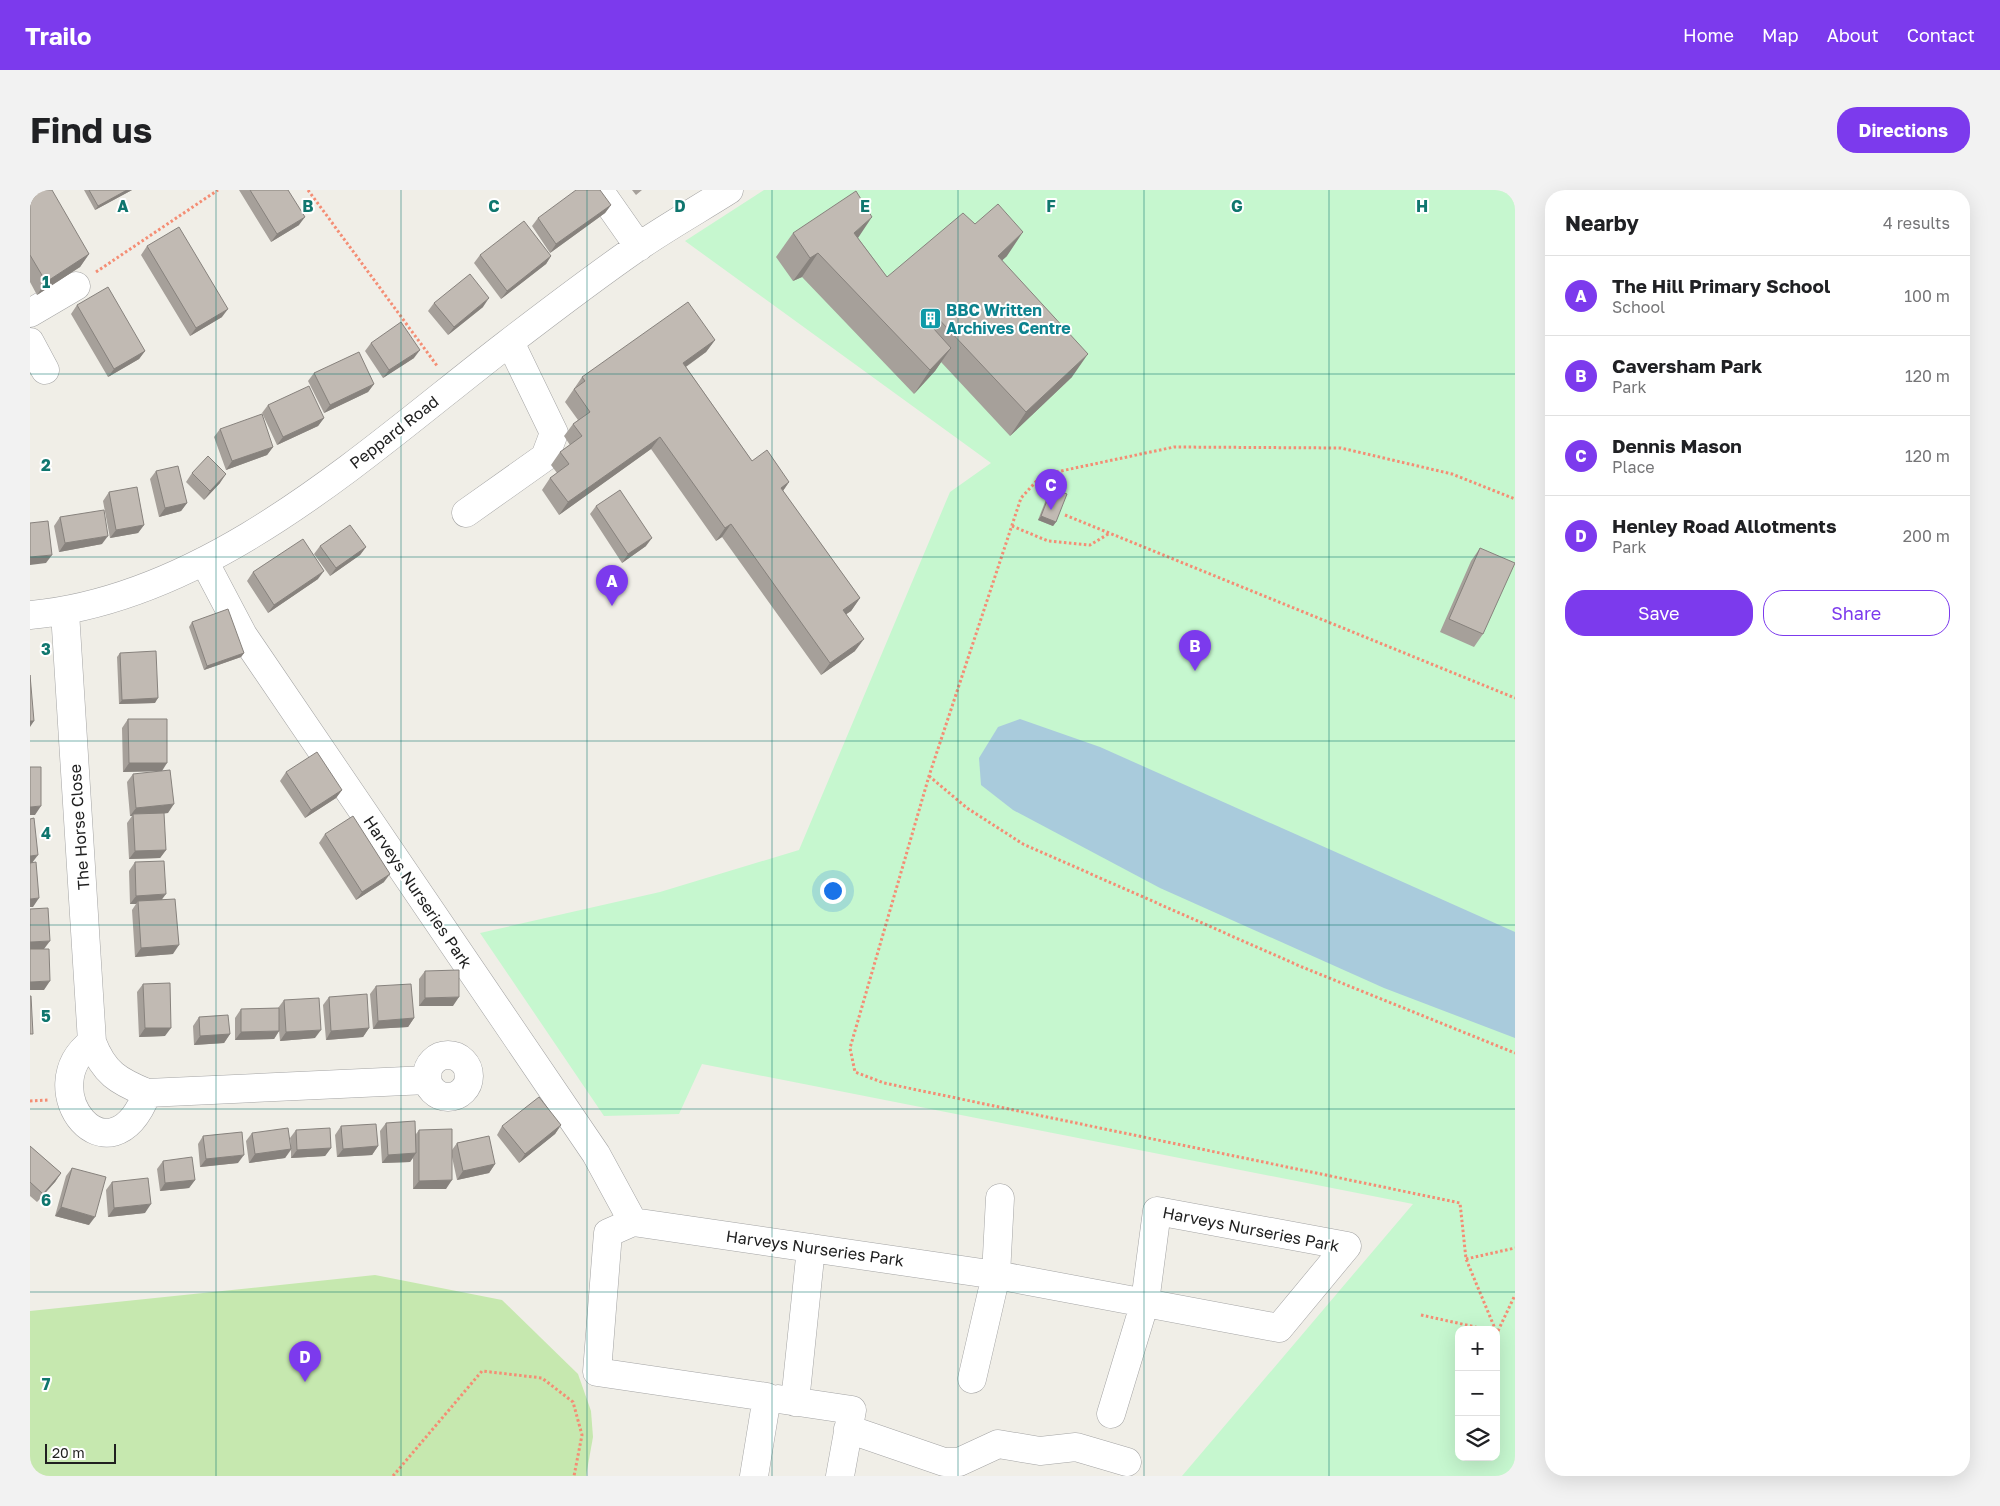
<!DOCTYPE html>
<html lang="en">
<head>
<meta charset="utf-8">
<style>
  :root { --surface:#fff; --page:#f2f2f2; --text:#202124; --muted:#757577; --line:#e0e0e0; --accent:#7c3aed }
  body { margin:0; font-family:"Golos Text",sans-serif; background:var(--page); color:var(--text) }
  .controls { position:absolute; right:15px; bottom:15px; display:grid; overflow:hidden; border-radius:10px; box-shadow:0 5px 20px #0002 }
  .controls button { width:45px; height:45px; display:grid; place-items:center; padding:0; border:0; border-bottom:1px solid var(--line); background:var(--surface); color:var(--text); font:25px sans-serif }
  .scale { position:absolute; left:15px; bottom:12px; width:71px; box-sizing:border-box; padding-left:5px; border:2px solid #202020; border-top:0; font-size:14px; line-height:18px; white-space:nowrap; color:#202020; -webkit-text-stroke:4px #fff; paint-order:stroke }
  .you { position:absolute; left:802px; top:700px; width:18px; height:18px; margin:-12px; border:4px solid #fff; border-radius:50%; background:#1a73e8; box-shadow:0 0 0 8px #1a73e833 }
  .badge { display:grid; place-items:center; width:32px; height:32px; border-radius:50%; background:var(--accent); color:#fff; font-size:16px; font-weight:700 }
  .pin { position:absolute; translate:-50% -41px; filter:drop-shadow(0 1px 2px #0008) }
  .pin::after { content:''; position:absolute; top:26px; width:18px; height:15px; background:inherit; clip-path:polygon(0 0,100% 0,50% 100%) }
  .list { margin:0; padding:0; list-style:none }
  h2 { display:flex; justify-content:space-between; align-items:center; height:65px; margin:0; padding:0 20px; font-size:21px }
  h2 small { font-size:16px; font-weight:400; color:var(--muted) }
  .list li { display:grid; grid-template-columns:32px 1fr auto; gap:15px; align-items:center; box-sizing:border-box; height:80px; padding:0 20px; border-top:1px solid var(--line) }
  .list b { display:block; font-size:19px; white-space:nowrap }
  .list p { margin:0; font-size:16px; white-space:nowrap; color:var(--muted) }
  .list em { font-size:16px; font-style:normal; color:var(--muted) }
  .actions { display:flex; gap:10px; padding:15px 20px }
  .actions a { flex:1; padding:11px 0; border:1px solid var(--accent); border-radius:20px; text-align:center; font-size:18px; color:var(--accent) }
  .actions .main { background:var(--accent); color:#fff }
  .icon { flex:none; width:28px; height:28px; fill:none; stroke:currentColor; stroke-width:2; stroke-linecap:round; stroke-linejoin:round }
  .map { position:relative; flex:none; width:1485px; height:1286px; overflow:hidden; border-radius:20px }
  header { display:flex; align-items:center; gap:30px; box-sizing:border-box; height:70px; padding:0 25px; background:var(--accent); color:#fff }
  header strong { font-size:24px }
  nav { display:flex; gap:28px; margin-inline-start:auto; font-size:18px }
  .intro { display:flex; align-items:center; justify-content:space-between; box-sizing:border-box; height:120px; padding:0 30px }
  h1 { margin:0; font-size:35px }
  .button { padding:12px 22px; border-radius:20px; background:var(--accent); color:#fff; font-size:18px; font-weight:700 }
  main { display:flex; gap:30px; padding:0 30px }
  aside { flex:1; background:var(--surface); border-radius:20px; box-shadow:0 5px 20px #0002 }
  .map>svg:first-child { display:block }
</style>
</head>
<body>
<header>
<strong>Trailo</strong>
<nav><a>Home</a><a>Map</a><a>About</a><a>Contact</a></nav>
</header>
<div class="intro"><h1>Find us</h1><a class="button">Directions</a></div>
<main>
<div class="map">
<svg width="1485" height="1286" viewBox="0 0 1485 1286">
  <rect width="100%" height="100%" fill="#f0eee7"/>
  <!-- grass -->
  <path fill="#c6e8af" d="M 345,1085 L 472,1110 L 548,1184 L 561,1221 L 563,1247 L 556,1286 L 0,1286 L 0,1121 Z"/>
  <!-- park -->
  <path fill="#c6f7cf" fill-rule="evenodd" d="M 734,0 L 1485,0 L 1485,1286 L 1152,1286 L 1383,1014 L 672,874 L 649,924 L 574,926 L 450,743 L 630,702 L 769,660 L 920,302 L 961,273 L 655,51 ZM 1429,1140 L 1466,1140 L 1466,1267 L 1429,1267 Z"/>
  <!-- water -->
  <path fill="#a9cbdc" d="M 990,529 L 1070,557 L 1485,742 L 1485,848 L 1354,798 L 1130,698 L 983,620 L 951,595 L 949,568 L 968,537 Z"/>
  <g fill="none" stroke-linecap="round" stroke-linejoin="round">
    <defs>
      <path id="minor" d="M 569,0 L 609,57
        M 0,123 L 46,96
        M 0,152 L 15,180
        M 436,323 L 515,267 L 524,243 L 480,152
        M 174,371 L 213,445 L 566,964 L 603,1032
        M 35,422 L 62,852
        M 0,425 C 183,408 338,261 477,154 C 520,121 563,88 608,57 C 637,37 669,19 699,0
        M 62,852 C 74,883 88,891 117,903 C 80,998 0,899 62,852 Z
        M397 886a21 21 0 1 1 42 0a21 21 0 1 1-42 0Z
        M 117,903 L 397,890
        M 942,1189 L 966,1085 L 970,1008
        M 748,1209 L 822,1220 L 810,1286
        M 765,1212 L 781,1058
        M 818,1239 L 914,1272 L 929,1272 L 968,1254 L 1010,1261 L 1046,1257 L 1097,1272
        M 724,1286 L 737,1207 L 567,1182 L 578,1043 L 603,1032 L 966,1085 L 1249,1138 L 1317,1056 L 1127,1021 L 1115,1112 L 1081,1224"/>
    </defs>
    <!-- minor casing -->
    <use href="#minor" stroke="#a4a4a4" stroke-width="29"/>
    <!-- path -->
    <path stroke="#f48d74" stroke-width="3" stroke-dasharray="2.5 2.5" stroke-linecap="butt" d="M 278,0 L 408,177
      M 66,82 L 188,0
      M 1035,325 L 1485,508
      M 982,336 L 1018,351 L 1060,355 L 1080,343
      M 899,586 L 937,618 L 993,654 L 1272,777 L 1485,863
      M 0,911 L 18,910
      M 1436,1069 L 1485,1058
      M 1391,1125 L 1459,1140
      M 1466,1141 L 1436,1069 L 1430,1013 L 854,893 L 825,882 L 820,858 L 899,586 L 991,308 L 1012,285 L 1144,257 L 1311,258 L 1422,284 L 1485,309
      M 1468,1141 L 1485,1105
      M 363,1286 L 452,1181 L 512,1188 L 543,1212 L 552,1245 L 544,1286"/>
    <!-- minor -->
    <use href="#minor" stroke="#fff" stroke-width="28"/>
  </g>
  <!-- wall -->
  <path fill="#a6a09a" d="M 0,0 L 59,64 L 50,77 L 7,105 L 0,92 Z
    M 54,0 L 102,0 L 65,20 Z
    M 209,0 L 258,0 L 269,35 L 241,52 Z
    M 602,0 L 612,0 L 606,5 Z
    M 581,15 L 575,23 L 520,63 L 502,36 L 508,28 Z
    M 763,43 L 828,48 L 857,87 L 977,66 L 972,70 L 1042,187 L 980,246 L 911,172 L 905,181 L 884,204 L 772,87 L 763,91 L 746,67 Z
    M 117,56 L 192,127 L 160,146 L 111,65 Z
    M 450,65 L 521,66 L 516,74 L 471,109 L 444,73 Z
    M 404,113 L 453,117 L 418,145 L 398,121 Z
    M 47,115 L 115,161 L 109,169 L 78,187 L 41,124 Z
    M 685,150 L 676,162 L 656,177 L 722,271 L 759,292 L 753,301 L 830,408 L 821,421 L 816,424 L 825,461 L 791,485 L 692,347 L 686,351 L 621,259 L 529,325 L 512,300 L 520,288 L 527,283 L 521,275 L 530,262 L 540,255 L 534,246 L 543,234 L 548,230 L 535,212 L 552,187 Z
    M 341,153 L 384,168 L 353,188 L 335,161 Z
    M 284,183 L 344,194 L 338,202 L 294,223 L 278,191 Z
    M 238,215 L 294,228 L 288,236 L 247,255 L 232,223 Z
    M 190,239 L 243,257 L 237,265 L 196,280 L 184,247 Z
    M 126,281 L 157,313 L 151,321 L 129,327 L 120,289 Z
    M 162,283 L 190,293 L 174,310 L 156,292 Z
    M 1022,298 L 1026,332 L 1023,336 L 1008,330 L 1019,302 Z
    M 79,302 L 114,335 L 108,343 L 80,348 L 73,311 Z
    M 566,316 L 616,356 L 592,373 L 560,324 Z
    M 30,327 L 72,354 L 29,362 L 24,336 Z
    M 290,356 L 336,357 L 330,365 L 300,386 L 284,364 Z
    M 1450,358 L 1453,444 L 1444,457 L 1410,442 L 1441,371 Z
    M 223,382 L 288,389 L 238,423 L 217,391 Z
    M 162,432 L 214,463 L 211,467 L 174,480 L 159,437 Z
    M 90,463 L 125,513 L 89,514 L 87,467 Z
    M 98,529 L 132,581 L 93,582 L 92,538 Z
    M 256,582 L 312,600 L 306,608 L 275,628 L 250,591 Z
    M 103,584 L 138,623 L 128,624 L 136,660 L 130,668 L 99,669 L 97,633 L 102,626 L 100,626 L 97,592 Z
    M 295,644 L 354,692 L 326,710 L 289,653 Z
    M 105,672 L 132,710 L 143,764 L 105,767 L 102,720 L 106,714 L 100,714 L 99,681 Z
    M 395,781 L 423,816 L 389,816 L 389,789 Z
    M 113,794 L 135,846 L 109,847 L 107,802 Z
    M 346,796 L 384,828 L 378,837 L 343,839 L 340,804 Z
    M 299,807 L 339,838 L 333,847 L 296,850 L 293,815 Z
    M 254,810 L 285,848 L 250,851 L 249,841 L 244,849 L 205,850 L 205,828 L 211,819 L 248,818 Z
    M 169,827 L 200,844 L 194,853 L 164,855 L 163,836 Z
    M 356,933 L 386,944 L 389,940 L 422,960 L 427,953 L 465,974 L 459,983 L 427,990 L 422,967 L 416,999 L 383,999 L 383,968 L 380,972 L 352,973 L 350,941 Z
    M 531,935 L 525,944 L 489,973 L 467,945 L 472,936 Z
    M 311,936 L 348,956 L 342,965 L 307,967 L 305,945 Z
    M 266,940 L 301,958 L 295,966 L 261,968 L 261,960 L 255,968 L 219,973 L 216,951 L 222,943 L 261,956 L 260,948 Z
    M 173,946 L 208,973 L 170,977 L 168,954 Z
    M 0,956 L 31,983 L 25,992 L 7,1012 L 0,1006 Z
    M 133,971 L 165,990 L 159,998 L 130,1001 L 127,979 Z
    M 42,978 L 59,1035 L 25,1026 L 36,986 Z
    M 82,992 L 115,1023 L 78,1027 L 76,1000 Z"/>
  <!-- shaded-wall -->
  <path fill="#87827d" d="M 97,0 L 102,0 L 65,20 L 68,16 Z
    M 581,15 L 575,23 L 520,63 L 526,54 Z
    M 275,27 L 269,35 L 241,52 L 247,44 Z
    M 842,27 L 826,51 L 824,43 Z
    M 993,42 L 977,66 L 952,89 L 968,66 Z
    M 788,63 L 772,87 L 763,91 L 780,68 Z
    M 59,64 L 50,77 L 7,105 L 16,92 Z
    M 521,66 L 516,74 L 471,109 L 477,101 Z
    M 459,108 L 453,117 L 418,145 L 424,137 Z
    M 198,119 L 192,127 L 160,146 L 166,138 Z
    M 903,123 L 886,146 L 895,129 Z
    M 685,150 L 676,162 L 644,185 L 653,173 Z
    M 921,158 L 905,181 L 884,204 L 900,180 Z
    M 390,160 L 384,168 L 353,188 L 359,180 Z
    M 115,161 L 109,169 L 78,187 L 84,179 Z
    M 1058,164 L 1042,187 L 980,246 L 996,222 Z
    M 344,194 L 338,202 L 294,223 L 300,215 Z
    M 294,228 L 288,236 L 247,255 L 253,247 Z
    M 630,247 L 621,259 L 529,325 L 538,312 Z
    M 243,257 L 237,265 L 196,280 L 202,271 Z
    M 196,284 L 190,293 L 174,310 L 180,301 Z
    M 759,292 L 750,305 L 751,298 Z
    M 157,313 L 151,321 L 129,327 L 135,318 Z
    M 1011,326 L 1026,332 L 1023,336 L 1008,330 Z
    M 701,334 L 692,347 L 686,351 L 695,338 Z
    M 114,335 L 108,343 L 80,348 L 86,340 Z
    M 78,346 L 72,354 L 29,362 L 35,353 Z
    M 622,348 L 616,356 L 592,373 L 598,364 Z
    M 336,357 L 330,365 L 300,386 L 306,378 Z
    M 22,365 L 16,373 L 0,375 L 0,367 Z
    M 294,381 L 288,389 L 238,423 L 244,415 Z
    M 830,408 L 821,421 L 805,432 L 813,420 Z
    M 834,449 L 825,461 L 791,485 L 800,473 Z
    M 214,463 L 211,467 L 174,480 L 177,476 Z
    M 128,508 L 125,513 L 89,514 L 92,510 Z
    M 0,531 L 4,531 L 0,537 Z
    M 99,573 L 137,573 L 132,581 L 93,582 Z
    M 312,600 L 306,608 L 275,628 L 281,620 Z
    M 144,614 L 138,623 L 103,626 L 103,624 L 102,626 L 100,626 L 106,618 Z
    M 11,616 L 5,625 L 0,625 L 0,617 Z
    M 136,660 L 130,668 L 99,669 L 105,661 Z
    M 8,665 L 2,673 L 0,673 L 0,666 Z
    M 360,684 L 354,692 L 326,710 L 332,702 Z
    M 136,704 L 130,712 L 108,711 L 106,714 L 100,714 L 106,706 Z
    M 9,708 L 3,717 L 0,717 L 0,709 Z
    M 20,751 L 14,759 L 0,760 L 0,752 Z
    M 149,755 L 143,764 L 105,767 L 111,758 Z
    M 20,791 L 14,800 L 0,800 L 0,792 Z
    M 429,807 L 423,816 L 389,816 L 395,808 Z
    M 384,828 L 378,837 L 343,839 L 348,831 Z
    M 115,838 L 141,838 L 135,846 L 109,847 Z
    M 339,838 L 333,847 L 296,850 L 301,841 Z
    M 291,840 L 285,848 L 250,851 L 256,842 Z
    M 249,841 L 244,849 L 205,850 L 211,842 Z
    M 200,844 L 194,853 L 164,855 L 170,846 Z
    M 531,935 L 525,944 L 489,973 L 495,964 Z
    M 348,956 L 342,965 L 307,967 L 313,959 Z
    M 301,958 L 295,966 L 261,968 L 267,960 Z
    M 261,959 L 255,968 L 219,973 L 225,964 Z
    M 386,963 L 380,972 L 352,973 L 358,965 Z
    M 214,965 L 208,973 L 170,977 L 176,969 Z
    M 465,974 L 459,983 L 427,990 L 433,981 Z
    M 31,983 L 25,992 L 7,1012 L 13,1004 Z
    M 165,990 L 159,998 L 130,1001 L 135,993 Z
    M 422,990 L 416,999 L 383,999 L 389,991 Z
    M 121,1014 L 115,1023 L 78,1027 L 84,1018 Z
    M 31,1017 L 65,1027 L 59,1035 L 25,1026 Z"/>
  <!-- building -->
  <path fill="#c1bab3" stroke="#87827d" d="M 0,0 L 22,0 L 59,64 L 16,92 L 0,65 Z
    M 59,0 L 97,0 L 68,16 Z
    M 220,0 L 258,0 L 275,27 L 247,44 Z
    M 546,0 L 570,0 L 581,15 L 526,54 L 508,28 Z
    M 826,1 L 842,27 L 824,43 L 857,87 L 933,23 L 945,34 L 968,14 L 993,42 L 968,66 L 1058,164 L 996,222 L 903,123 L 895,129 L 921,158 L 900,180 L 788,63 L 780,68 L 763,43 Z
    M 494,31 L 521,66 L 477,101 L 450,65 Z
    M 149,37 L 198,119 L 166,138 L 117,56 Z
    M 440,84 L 459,108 L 424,137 L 404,113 Z
    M 78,97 L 115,161 L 84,179 L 47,115 Z
    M 658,112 L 685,150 L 653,173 L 722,271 L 737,260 L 759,292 L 751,298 L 830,408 L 813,420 L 834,449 L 800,473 L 701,334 L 695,338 L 630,247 L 538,312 L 520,288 L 539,274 L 530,262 L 552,246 L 543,234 L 560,222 L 544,199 L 555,191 L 552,187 Z
    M 371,132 L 390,160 L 359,180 L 341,153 Z
    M 329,162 L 344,194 L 300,215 L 284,183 Z
    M 279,196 L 294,228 L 253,247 L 238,215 Z
    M 232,224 L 243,257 L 202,271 L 190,239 Z
    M 178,266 L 196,284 L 180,301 L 162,283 Z
    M 148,276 L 157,313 L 135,318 L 126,281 Z
    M 107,297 L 114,335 L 86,340 L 79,302 Z
    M 1022,298 L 1037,304 L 1026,332 L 1011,326 Z
    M 590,300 L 622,348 L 598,364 L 566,316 Z
    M 74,320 L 78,346 L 35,353 L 30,327 Z
    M 18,331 L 22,365 L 0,367 L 0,333 Z
    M 320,335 L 336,357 L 306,378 L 290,356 Z
    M 273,349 L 294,381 L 244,415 L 223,382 Z
    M 1450,358 L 1485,373 L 1453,444 L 1419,429 Z
    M 198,419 L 214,463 L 177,476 L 162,432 Z
    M 126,461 L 128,508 L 92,510 L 90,463 Z
    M 0,485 L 4,531 L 0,531 Z
    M 98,529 L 137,529 L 137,573 L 99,573 Z
    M 287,562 L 312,600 L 281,620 L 256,582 Z
    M 0,577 L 11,577 L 11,616 L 0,617 Z
    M 140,580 L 144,614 L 106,618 L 103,584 Z
    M 134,623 L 136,660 L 105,661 L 103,624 Z
    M 323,626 L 360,684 L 332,702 L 295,644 Z
    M 4,628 L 8,665 L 0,666 L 0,629 Z
    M 134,671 L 136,704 L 106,706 L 105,672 Z
    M 6,672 L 9,708 L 0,709 L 0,673 Z
    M 145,709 L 149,755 L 111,758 L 108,711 Z
    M 18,718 L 20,751 L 0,752 L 0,719 Z
    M 0,759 L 19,759 L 20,791 L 0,792 Z
    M 429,780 L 429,807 L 395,808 L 395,781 Z
    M 140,793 L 141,838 L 115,838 L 113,794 Z
    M 381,794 L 384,828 L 348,831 L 346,796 Z
    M 337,804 L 339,838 L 301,841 L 299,807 Z
    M 0,806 L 1,806 L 3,844 L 0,844 Z
    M 289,808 L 291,840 L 256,842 L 254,810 Z
    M 249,818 L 249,841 L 211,842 L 211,819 Z
    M 198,825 L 200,844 L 170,846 L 169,827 Z
    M 509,907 L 531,935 L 495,964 L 472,936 Z
    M 385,931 L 386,963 L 358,965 L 356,933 Z
    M 346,934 L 348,956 L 313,959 L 311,936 Z
    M 258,938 L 261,959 L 225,964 L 222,943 Z
    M 300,938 L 301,958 L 267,960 L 266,940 Z
    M 422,939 L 422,990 L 389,991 L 389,940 Z
    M 212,942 L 214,965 L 176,969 L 173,946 Z
    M 459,946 L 465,974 L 433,981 L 427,953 Z
    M 0,956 L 31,983 L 13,1004 L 0,992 Z
    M 162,967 L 165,990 L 135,993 L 133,971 Z
    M 42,978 L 76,987 L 65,1027 L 31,1017 Z
    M 118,988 L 121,1014 L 84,1018 L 82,992 Z"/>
  <!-- grid -->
  <path fill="none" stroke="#0f766e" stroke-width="1" stroke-opacity="0.55" d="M 186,0 L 186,1286M 371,0 L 371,1286M 557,0 L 557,1286M 742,0 L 742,1286M 928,0 L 928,1286M 1114,0 L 1114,1286M 1299,0 L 1299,1286M 0,184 L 1485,184M 0,367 L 1485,367M 0,551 L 1485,551M 0,735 L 1485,735M 0,919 L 1485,919M 0,1102 L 1485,1102"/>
  <!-- icons -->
  <defs>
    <symbol id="building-square" viewBox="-11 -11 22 22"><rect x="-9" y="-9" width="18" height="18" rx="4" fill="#0f9aa8" stroke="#fff"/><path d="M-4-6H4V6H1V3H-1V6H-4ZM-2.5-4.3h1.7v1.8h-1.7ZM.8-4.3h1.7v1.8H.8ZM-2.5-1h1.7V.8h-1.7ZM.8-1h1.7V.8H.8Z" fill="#fff"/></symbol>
  </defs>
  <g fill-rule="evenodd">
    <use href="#building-square" x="888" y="116" width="25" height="25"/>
  </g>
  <g text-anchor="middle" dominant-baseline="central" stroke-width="4" stroke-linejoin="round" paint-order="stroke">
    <!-- culture labels -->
    <g font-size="16" font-weight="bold" fill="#0d838f" stroke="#fff" text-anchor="start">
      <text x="916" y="120">BBC Written<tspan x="916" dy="18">Archives Centre</tspan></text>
    </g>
    <!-- street labels -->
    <g font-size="16" fill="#202020" stroke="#fff">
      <text transform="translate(364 242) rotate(-38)">Peppard Road</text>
      <text transform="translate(49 637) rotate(-94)">The Horse Close</text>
      <text transform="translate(388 702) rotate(56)">Harveys Nurseries Park</text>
      <text transform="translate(1221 1039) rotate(11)">Harveys Nurseries Park</text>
      <text transform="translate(785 1058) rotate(8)">Harveys Nurseries Park</text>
    </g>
  </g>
  <g font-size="16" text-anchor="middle" font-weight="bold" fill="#0f766e" stroke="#fff" stroke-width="4" stroke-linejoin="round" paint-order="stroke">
    <text x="93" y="22">A</text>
    <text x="278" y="22">B</text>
    <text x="464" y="22">C</text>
    <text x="650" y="22">D</text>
    <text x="835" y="22">E</text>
    <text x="1021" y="22">F</text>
    <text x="1207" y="22">G</text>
    <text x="1392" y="22">H</text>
    <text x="16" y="98">1</text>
    <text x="16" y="281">2</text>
    <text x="16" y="465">3</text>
    <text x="16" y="649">4</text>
    <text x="16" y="832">5</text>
    <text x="16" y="1016">6</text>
    <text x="16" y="1200">7</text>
  </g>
</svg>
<div class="controls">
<button>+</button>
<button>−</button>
<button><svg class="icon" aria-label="layers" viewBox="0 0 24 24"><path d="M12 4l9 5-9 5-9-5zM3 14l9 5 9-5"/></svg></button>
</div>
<div class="scale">20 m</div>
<div class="you"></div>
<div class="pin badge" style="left:582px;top:416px">A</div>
<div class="pin badge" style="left:1165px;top:481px">B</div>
<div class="pin badge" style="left:1021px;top:320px">C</div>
<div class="pin badge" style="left:275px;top:1192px">D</div>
</div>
<aside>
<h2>Nearby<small>4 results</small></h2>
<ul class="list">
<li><span class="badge">A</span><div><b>The Hill Primary School</b><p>School</p></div><em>100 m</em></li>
<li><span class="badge">B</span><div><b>Caversham Park</b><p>Park</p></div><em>120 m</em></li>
<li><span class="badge">C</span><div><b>Dennis Mason</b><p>Place</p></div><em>120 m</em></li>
<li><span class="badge">D</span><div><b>Henley Road Allotments</b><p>Park</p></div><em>200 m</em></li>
</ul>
<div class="actions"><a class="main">Save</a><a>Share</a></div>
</aside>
</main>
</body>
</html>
